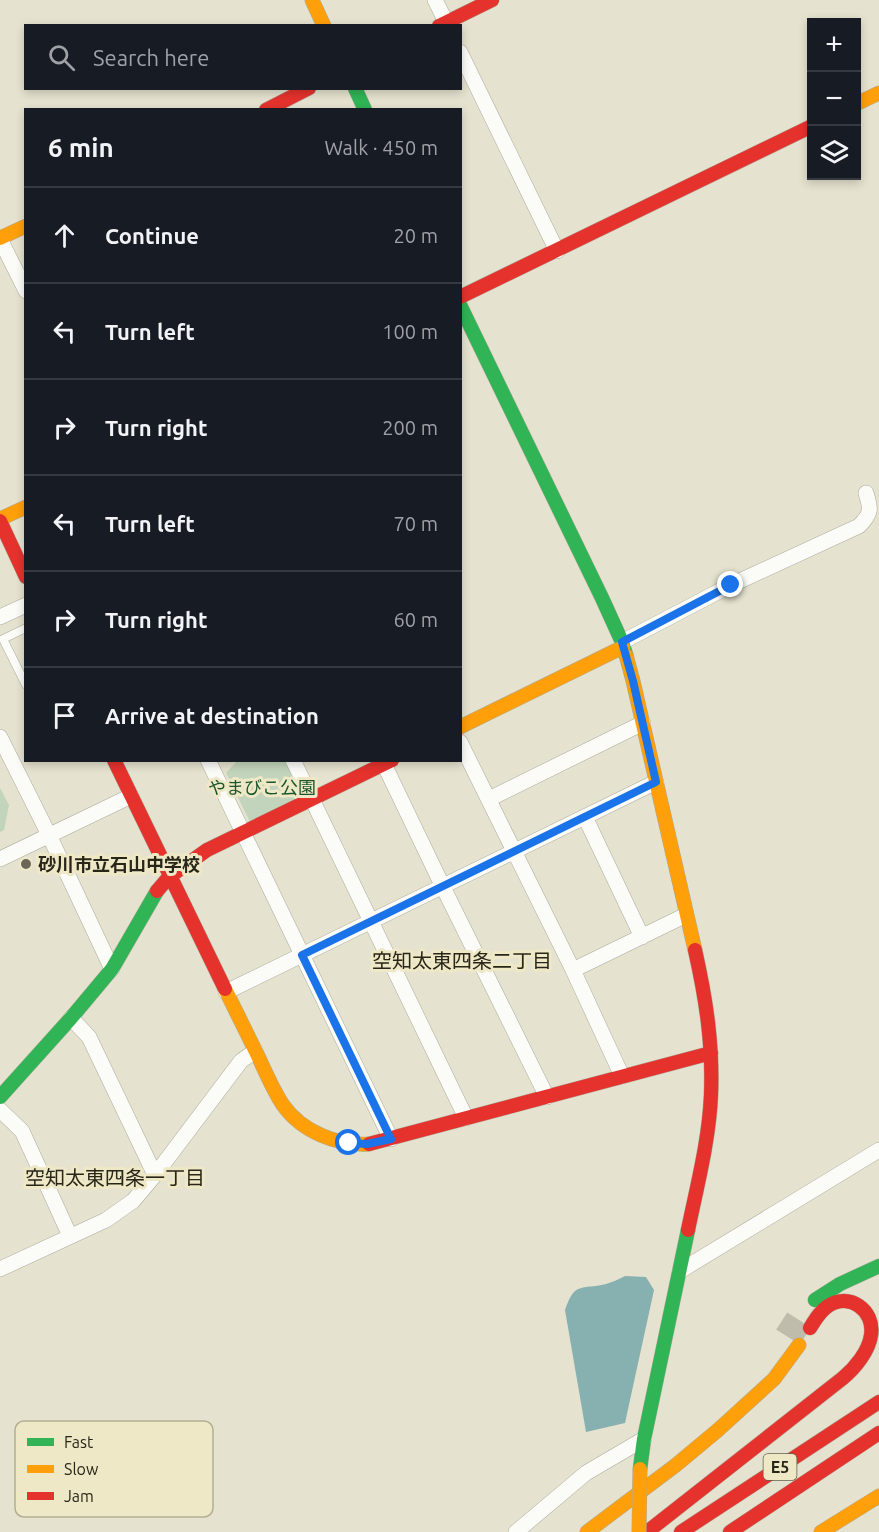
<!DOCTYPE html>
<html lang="en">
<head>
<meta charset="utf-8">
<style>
  :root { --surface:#171b24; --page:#20242c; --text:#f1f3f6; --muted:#9ea1a6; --line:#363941 }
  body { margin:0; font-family:Ubuntu,"Noto Sans JP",sans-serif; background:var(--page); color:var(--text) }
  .controls { position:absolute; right:18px; top:18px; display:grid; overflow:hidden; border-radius:0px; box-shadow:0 3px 9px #0003 }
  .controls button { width:54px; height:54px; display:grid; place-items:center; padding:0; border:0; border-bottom:2px solid var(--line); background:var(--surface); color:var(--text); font:30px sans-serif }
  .stop { position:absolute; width:18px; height:18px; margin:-14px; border:4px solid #1a73e8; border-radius:50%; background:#fff }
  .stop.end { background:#1a73e8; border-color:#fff; box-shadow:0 2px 6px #0008 }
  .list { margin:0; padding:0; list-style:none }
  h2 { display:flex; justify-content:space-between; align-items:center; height:78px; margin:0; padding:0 24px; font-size:26px }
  h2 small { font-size:20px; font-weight:400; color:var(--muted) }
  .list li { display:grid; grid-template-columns:39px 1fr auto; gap:18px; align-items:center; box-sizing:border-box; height:96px; padding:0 24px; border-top:2px solid var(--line) }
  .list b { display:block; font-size:22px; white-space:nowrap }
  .list em { font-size:20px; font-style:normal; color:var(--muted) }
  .icon { flex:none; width:33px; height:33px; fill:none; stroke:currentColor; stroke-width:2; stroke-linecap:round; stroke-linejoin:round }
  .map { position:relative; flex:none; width:879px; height:1532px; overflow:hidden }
  .search { position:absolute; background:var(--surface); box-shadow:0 3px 9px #0003; left:24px; top:24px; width:438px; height:66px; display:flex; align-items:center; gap:15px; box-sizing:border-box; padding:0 21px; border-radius:0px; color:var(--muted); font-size:22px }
  .panel { position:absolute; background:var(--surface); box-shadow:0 3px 9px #0003; left:24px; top:108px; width:438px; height:654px; border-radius:0px }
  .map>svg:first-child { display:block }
</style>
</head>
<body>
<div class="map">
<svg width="879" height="1532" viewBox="0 0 879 1532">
  <rect width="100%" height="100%" fill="#e5e2cf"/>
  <!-- green -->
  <path fill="#c3d4bc" d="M 237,761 L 287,761 L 304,796 L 250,822 L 226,773 Z
    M 0,788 L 9,805 L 4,830 L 0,832 Z"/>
  <!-- water -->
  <path fill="#87b0b0" d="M 625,1276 L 646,1277 L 654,1290 L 625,1423 L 586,1432 L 565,1310 C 575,1281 581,1290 606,1284 C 613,1282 619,1279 625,1276 Z"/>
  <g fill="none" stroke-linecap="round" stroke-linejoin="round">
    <!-- highway-tunnel -->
    <path stroke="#bfbcab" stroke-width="28" stroke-dasharray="28 14" stroke-linecap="butt" d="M 788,1337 L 799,1320"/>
    <defs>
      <path id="lane" d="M 26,628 L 3,639 L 26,685"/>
      <path id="street" d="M 435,0 L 448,26
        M 460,52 L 557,251
        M 0,239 L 26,291
        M 0,617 L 26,605
        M 622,642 L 731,585 L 859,526 C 872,513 871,509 866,493
        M 0,737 L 49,835 L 112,969
        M 460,742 L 573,970 L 622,1076
        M 208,760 L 391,1139
        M 293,760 L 466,1118
        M 382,760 L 443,887 L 547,1097
        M 489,799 L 643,723
        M 585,817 L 642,937
        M 0,859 L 131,796
        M 573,970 L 686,915
        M 226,992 L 656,782
        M 71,1018 L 89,1037 L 155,1175
        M 0,1110 L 22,1131 L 70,1236
        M 0,1269 L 106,1220 L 133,1201 L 155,1175 L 241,1061 L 255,1051
        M 680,1271 L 879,1150
        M 516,1532 L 586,1473 L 644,1439"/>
      <path id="fast" d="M 355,88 L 365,110
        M 460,305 L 602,598 L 622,642 L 626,655
        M 0,1097 L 71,1018 L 112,969 L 157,891
        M 815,1300 L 840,1284 L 879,1266
        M 640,1469 L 644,1439 L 688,1230"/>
      <path id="slow" d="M 312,0 L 324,26
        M 856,104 L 879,93
        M 0,238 L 26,226
        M 0,519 L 26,507
        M 626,655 L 633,681 L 695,950
        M 460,727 L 623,647
        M 225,989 C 236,1011 247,1034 258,1056 C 266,1073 273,1090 283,1105 C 302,1132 338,1146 369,1144
        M 587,1532 L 676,1465 L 718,1430 L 774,1379 L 799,1345
        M 821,1532 L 879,1496"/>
      <path id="jam" d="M 439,26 L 492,0
        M 266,110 L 309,88
        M 460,297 L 812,126
        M 0,521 L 26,577
        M 114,760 L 225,989
        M 157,891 L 169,877 L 207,850 L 392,760
        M 369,1144 L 711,1053
        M 688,1230 C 697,1186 709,1141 711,1095 C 713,1044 706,999 695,950
        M 647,1532 L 843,1378 C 855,1368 869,1351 871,1335 C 875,1310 849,1292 828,1306 C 820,1311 815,1320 810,1328
        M 681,1532 L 879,1402
        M 730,1532 L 879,1433"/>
    </defs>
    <!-- lane casing -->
    <use href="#lane" stroke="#adab9c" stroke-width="9"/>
    <!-- street casing -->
    <use href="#street" stroke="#adab9c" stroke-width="16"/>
    <!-- fast casing -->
    <use href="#fast" stroke="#adab9c" stroke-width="15"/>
    <!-- slow casing -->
    <use href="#slow" stroke="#adab9c" stroke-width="15"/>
    <!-- jam casing -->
    <use href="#jam" stroke="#adab9c" stroke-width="15"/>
    <!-- lane -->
    <use href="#lane" stroke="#fbfbf8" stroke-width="8"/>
    <!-- street -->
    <use href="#street" stroke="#fbfbf8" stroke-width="15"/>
    <!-- fast -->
    <use href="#fast" stroke="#30b455" stroke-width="14"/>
    <!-- slow -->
    <use href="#slow" stroke="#ff9f0a" stroke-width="14"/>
    <!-- jam -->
    <use href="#jam" stroke="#e5322d" stroke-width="14"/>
    <defs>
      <path id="slow-bridge" d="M 639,1532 L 640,1469"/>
    </defs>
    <!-- slow-bridge casing -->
    <use href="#slow-bridge" stroke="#adab9c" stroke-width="15" stroke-linecap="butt"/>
    <!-- slow-bridge -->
    <use href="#slow-bridge" stroke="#ff9f0a" stroke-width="14"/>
  </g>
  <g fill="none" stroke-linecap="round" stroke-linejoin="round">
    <!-- route -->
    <path stroke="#1a73e8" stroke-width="8" d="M 349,1143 L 367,1144 L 391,1139 L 302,955 L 656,782 L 633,681 L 622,642 L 731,585"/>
  </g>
  <!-- markers -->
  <circle fill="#6a6759" stroke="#eee8c6" stroke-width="2" cx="26" cy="864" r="6"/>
  <g text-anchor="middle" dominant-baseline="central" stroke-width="6" stroke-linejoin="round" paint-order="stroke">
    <!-- shield labels -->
    <rect fill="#eee8c6" stroke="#63604d" stroke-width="1.5" x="763.5" y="1454" width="33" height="26" rx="4.5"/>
    <g font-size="16" font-weight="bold" fill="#282519">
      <text x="780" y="1467">E5</text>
    </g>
    <!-- park labels -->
    <g font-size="18" fill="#19562c" stroke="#eee8c6">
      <text x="262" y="787">やまびこ公園</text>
    </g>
    <!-- poi labels -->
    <g font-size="18" font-weight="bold" fill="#282519" stroke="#eee8c6" text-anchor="start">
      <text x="38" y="864">砂川市立石山中学校</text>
    </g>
    <!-- neighbourhood labels -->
    <g font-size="20" fill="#282519" stroke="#eee8c6">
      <text x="462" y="960">空知太東四条二丁目</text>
      <text x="115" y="1177">空知太東四条一丁目</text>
    </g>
  </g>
  <!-- legend -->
  <rect x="15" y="1421" width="198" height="96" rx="9" fill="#eee8c6" stroke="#b3ae92" stroke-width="1.5"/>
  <rect x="27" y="1438" width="27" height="8" fill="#30b455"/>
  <rect x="27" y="1465" width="27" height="8" fill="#ff9f0a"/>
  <rect x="27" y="1492" width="27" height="8" fill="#e5322d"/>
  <g font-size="16" fill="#282519">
    <text x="64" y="1448">Fast</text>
    <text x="64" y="1475">Slow</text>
    <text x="64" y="1502">Jam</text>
  </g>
</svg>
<div class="controls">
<button>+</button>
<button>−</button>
<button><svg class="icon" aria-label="layers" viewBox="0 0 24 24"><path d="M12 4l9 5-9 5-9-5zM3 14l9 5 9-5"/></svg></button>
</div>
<div class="stop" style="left:349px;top:1143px"></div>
<div class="stop end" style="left:731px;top:585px"></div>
<div class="search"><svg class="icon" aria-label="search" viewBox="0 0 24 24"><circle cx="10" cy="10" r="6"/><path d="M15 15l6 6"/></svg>Search here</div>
<section class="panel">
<h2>6 min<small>Walk · 450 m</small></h2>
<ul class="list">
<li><svg class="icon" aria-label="ahead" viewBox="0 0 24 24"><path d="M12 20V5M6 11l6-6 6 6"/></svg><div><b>Continue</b></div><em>20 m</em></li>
<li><svg class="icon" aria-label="left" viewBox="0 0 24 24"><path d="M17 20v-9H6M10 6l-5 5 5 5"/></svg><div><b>Turn left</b></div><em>100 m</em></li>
<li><svg class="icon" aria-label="right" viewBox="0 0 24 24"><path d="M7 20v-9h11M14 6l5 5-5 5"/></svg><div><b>Turn right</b></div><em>200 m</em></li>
<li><svg class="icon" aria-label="left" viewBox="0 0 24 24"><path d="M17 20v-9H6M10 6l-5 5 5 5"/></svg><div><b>Turn left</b></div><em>70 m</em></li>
<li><svg class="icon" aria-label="right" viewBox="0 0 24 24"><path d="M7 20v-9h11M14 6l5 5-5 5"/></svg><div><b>Turn right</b></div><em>60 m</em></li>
<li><svg class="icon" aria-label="arrive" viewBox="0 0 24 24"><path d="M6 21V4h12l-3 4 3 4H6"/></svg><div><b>Arrive at destination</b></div></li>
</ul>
</section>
</div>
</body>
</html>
